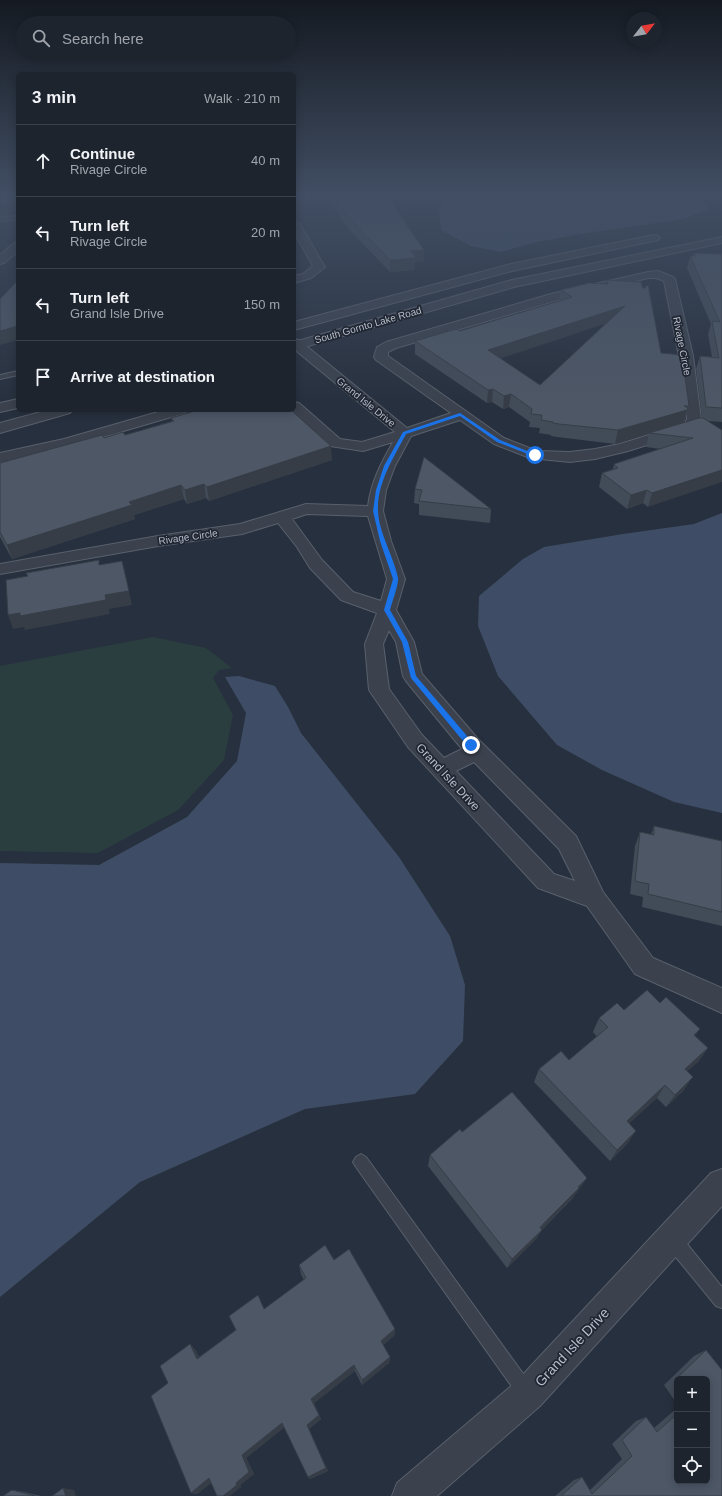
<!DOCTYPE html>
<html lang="en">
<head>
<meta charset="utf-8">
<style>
  :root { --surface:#1d242e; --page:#2a303a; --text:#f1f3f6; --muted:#a0a4aa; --line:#3b414a }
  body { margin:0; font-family:Arial,sans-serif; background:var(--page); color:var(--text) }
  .controls { position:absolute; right:12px; bottom:12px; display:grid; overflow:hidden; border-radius:6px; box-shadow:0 2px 10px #0003 }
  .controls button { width:36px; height:36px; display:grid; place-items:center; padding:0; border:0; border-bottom:1px solid var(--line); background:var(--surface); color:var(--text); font:20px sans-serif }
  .compass { position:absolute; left:626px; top:12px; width:36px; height:36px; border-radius:50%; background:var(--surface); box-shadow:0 2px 10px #0003; rotate:59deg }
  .stop { position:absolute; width:12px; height:12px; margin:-9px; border:3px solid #1a73e8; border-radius:50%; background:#fff }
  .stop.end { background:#1a73e8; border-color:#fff; box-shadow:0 1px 4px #0008 }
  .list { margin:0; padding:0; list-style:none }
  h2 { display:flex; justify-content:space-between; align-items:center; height:52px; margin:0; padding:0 16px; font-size:17px }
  h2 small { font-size:13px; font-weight:400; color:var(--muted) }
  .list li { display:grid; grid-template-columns:26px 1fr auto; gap:12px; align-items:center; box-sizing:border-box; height:72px; padding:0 16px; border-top:1px solid var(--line) }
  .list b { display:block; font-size:15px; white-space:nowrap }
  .list p { margin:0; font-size:13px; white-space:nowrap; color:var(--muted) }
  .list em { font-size:13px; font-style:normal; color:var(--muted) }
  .icon { flex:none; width:22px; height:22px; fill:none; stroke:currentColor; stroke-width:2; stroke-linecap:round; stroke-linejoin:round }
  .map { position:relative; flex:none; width:722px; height:1496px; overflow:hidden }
  .search { position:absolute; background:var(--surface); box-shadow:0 2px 10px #0003; left:16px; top:16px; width:280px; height:44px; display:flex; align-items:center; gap:10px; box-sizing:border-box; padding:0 14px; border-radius:22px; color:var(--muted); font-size:15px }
  .panel { position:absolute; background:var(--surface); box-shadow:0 2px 10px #0003; left:16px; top:72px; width:280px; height:340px; border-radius:6px }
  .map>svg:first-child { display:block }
</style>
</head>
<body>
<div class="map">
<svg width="722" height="1496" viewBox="0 0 722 1496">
  <rect width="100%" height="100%" fill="#27303e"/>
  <!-- green -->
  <path fill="#2a3e40" d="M 153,637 L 206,648 L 232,668 L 219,670 L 213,678 L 233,715 L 224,760 L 178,810 L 98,853 L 0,851 L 0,666 Z"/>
  <!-- water -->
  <path fill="#3e4d65" d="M 444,196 L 700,196 L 708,209 L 684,219 L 581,234 L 537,242 L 501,252 L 471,246 L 441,230 L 439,210 Z
    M 722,513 L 722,813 L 674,802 L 602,770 L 557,745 L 498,676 L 478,626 L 479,596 L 523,559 L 544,547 L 623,534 L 694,524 Z
    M 239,676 L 275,686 L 288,707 L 301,733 L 399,857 L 450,936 L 465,985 L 463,1041 L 415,1094 L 305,1109 L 140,1182 L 0,1297 L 0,863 L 99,865 L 187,817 L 237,761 L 246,713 L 225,677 Z"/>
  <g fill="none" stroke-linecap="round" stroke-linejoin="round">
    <defs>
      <path id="service" d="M 294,196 L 347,199 L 350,201 L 347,203 L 294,200 Z
        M 18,216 L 18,220 L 0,221 L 0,217 Z
        M 18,371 L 18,375 L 0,379 L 0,375 Z
        M 361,1154 L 366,1157 L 532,1386 L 535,1392 L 532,1398 L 526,1401 L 520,1398 L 356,1167 L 353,1162 L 356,1157 Z
        M 672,1231 L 678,1233 L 722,1287 L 722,1308 L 716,1306 L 666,1245 L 664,1239 L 666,1233 Z"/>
      <path id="minor" d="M 294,220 L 299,223 L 325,267 L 311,278 L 294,283 L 294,276 L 303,274 L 313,266 L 294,232 Z
        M 18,242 L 18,251 L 4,263 L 0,264 L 0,255 L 14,243 Z
        M 658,271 L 673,277 L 675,279 L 693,356 L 701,419 L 694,430 L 628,451 L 595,459 L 570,462 L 530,458 L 494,444 L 460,420 L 411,436 L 395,466 L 386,490 L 383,511 L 391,541 L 405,579 L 396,610 L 414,642 L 422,674 L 478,739 L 576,836 L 603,892 L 653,958 L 722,988 L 722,1013 L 635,974 L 587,906 L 538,888 L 408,747 L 369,690 L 365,644 L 377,613 L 341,600 L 310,568 L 297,547 L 278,523 L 242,534 L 158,546 L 0,574 L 0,564 L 158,536 L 240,524 L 306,504 L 368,506 C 371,482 381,463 393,442 L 363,451 L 330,446 L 290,410 L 294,410 L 294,402 L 299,403 L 340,439 L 362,442 L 395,432 L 294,349 L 294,339 L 299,340 L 407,428 L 451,413 L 376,360 L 374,357 L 377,347 L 386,342 L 551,294 L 648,272 ZM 648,278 L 656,278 L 664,281 L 679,356 L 687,419 L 684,424 L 620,444 L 595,449 L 570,452 L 537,451 L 504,438 L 388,356 L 388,352 L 396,348 L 558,300 ZM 307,514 L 368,516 L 387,579 L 381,601 L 353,592 L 322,560 L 292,519 ZM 389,630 L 396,642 L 403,676 L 406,681 L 462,749 L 444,758 L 422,735 L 389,689 L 383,644 ZM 474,762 L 559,849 L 575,881 L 554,874 L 456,771 Z
        M 165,410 L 187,410 L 185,413 L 72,446 L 0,463 L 0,453 L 64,439 Z
        M 722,1169 L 722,1206 L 540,1406 L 437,1496 L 392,1496 L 397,1483 L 516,1382 L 711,1173 Z"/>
      <path id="tertiary" d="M 654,235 L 658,236 L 660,238 L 658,240 L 512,271 L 294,330 L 294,322 L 511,264 Z
        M 722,237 L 722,243 L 514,287 L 294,350 L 294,342 L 512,280 Z
        M 18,399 L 18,408 L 0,412 L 0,403 Z
        M 48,410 L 72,410 L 70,413 L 0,433 L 0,423 Z"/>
    </defs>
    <!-- service casing -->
    <use href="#service" stroke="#59606c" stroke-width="2"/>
    <!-- minor casing -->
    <use href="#minor" stroke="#59606c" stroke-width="2"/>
    <!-- tertiary casing -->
    <use href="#tertiary" stroke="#59606c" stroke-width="2"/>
    <!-- path -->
    <path stroke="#495b5e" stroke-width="1.5" stroke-dasharray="1.5 1.5" stroke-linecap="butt" d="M 718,196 L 722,199"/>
    <!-- service -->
    <use href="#service" fill="#3b424e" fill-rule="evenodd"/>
    <!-- minor -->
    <use href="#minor" fill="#3b424e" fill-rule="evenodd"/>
    <!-- tertiary -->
    <use href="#tertiary" fill="#3b424e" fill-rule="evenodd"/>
  </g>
  <!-- wall -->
  <path fill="#424b58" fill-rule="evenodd" d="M 327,196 L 387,196 L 424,250 L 424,261 L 415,262 L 415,270 L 390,272 L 346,226 L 332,204 L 332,197 Z
    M 694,253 L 722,254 L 722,422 L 708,421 L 648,507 L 643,503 L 627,509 L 599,487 L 602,473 L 613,469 L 614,464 L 661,449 L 646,447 L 649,433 L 677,425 L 615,444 L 557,437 L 551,436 L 551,435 L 539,433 L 540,428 L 529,427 L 530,422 L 509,407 L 503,409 L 492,402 L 487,403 L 415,354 L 415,341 L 460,331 L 559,301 L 561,290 L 606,284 L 607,280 L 643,289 L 661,353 L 689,406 L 685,419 L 683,423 L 702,418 L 696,369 L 700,356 L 712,357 L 708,334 L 711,324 L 687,268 L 690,256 L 693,256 ZM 606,323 L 540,385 L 500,358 L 556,340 Z
    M 198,410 L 293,410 L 293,411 L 332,460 L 209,501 L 206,498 L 187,504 L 184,499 L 134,515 L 135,519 L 12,559 L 0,537 L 0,463 L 104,438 L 125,435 L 172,421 L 171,418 Z
    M 424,457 L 491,509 L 490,523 L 419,515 L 419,504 L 414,503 L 415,489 Z
    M 654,826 L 722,841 L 722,926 L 642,907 L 643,897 L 630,894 L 635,846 L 640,832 L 651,835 Z
    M 624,1010 L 695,1036 L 708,1048 L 698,1062 L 687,1071 L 684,1090 L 666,1107 L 657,1098 L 629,1123 L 628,1143 L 610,1161 L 534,1082 L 539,1069 L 569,1060 L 597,1037 L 593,1032 L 599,1018 Z
    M 462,1132 L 587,1178 L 572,1199 L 542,1230 L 536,1239 L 507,1268 L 428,1166 L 430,1155 Z
    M 334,1260 L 395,1329 L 394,1336 L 383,1345 L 390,1357 L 389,1363 L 362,1385 L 355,1371 L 314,1403 L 321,1419 L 309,1429 L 328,1471 L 310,1479 L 308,1477 L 284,1427 L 246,1458 L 254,1474 L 240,1485 L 241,1487 L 211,1483 L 197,1494 L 191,1493 L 168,1383 L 190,1344 L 196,1351 L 199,1357 L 304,1280 L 301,1274 L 299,1265 Z
    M 706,1350 L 722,1496 L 555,1496 L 574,1480 L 582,1477 L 590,1490 L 622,1459 L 612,1444 L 636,1421 L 646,1417 L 654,1428 L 677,1408 L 677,1481 L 707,1379 L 677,1379 L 677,1404 L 664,1385 L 694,1356 Z
    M 12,1490 L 24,1492 L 41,1496 L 3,1496 Z"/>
  <!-- shaded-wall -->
  <path fill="#363d47" d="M 16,196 L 18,196 L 18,207 L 9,215 L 0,216 L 0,204 Z
    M 424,250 L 424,261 L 415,262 L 415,270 L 390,272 L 390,260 L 411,251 Z
    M 625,306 L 622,318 L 487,363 L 488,350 Z
    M 18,326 L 18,340 L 0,345 L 0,331 Z
    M 493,389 L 492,402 L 487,403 L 488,390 Z
    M 511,394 L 509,407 L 503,409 L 504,396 Z
    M 688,408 L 683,423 L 615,444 L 618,430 Z
    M 331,446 L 332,460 L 209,501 L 207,487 Z
    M 722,470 L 722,482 L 648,507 L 652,493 Z
    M 204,484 L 206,498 L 187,504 L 185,490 Z
    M 181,485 L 184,499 L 134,515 L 135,519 L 12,559 L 7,545 L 129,502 Z
    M 647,490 L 643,503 L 627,509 L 631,495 Z
    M 122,561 L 132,605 L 109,609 L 110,614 L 25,630 L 24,627 L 13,629 L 8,615 L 105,595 Z
    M 700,1029 L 691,1043 L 694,1035 Z
    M 708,1048 L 698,1062 L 675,1082 L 685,1069 Z
    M 693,1077 L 684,1090 L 666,1107 L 675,1095 Z
    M 665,1085 L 657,1098 L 619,1133 L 627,1121 Z
    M 636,1131 L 628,1143 L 610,1161 L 617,1150 Z
    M 587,1178 L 572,1199 L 541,1231 L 542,1230 L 536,1239 L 507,1268 L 512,1259 L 578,1187 Z
    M 395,1329 L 394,1336 L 380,1347 L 381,1341 Z
    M 190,1344 L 196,1351 L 203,1365 L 197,1359 Z
    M 390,1357 L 389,1363 L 362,1385 L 362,1380 Z
    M 354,1365 L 355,1371 L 313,1404 L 311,1399 Z
    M 319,1415 L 321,1419 L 309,1429 L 328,1471 L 310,1479 L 308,1477 L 307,1425 Z
    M 282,1423 L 285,1427 L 246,1458 L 254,1474 L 240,1485 L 241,1487 L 230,1496 L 223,1496 L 236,1483 L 242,1455 Z
    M 209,1478 L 215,1480 L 197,1494 L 191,1493 Z
    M 63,1488 L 74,1490 L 76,1496 L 66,1496 Z"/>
  <!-- building -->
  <path fill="#4d5766" stroke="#363d47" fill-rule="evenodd" d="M 0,196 L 16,196 L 6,204 L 0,204 Z
    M 334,196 L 387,196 L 424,250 L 411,251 L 416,258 L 390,260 L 346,215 Z
    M 694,253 L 722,254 L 722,408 L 706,407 L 700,356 L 719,358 L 712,321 L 720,322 L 690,256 L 695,256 Z
    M 18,280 L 18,326 L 0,331 L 0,299 Z
    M 607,280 L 641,282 L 643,289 L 648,285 L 661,353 L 682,355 L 689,406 L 684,406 L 688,408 L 687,410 L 618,430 L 559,424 L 553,423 L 553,422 L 541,420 L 542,415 L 531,414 L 532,409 L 511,394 L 504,396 L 493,389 L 488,390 L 415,341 L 456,329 L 460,331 L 572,297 L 561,290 L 589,283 L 608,284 ZM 625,306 L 540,385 L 488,350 Z
    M 198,410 L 291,410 L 331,446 L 207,487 L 204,484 L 185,490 L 181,485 L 129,502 L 132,505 L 7,545 L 0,532 L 0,463 L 102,435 L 104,438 L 123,432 L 125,435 L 174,421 L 171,418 Z
    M 699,418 L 703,418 L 722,430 L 722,470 L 652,493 L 647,490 L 631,495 L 602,473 L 618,468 L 614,464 L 693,438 L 649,433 Z
    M 424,457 L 491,509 L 419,501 L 422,490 L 415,489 Z
    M 99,560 L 99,565 L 122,561 L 129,591 L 105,595 L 106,600 L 20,616 L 20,613 L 8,615 L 6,580 L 28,576 L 26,573 Z
    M 654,826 L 722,841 L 722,912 L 648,894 L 649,884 L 635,881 L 640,832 L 654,835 Z
    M 647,990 L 660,1003 L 666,997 L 700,1029 L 694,1035 L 708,1048 L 685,1069 L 693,1077 L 675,1095 L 665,1085 L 627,1121 L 636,1131 L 617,1150 L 539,1069 L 561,1051 L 569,1060 L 608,1027 L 599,1018 L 617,1003 L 624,1010 Z
    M 512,1092 L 587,1178 L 578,1187 L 579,1188 L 540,1227 L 542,1230 L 512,1259 L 430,1155 L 460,1129 L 462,1132 Z
    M 325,1245 L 334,1260 L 349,1249 L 395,1329 L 381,1341 L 390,1357 L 362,1380 L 354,1365 L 311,1399 L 319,1415 L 307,1425 L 326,1468 L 308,1477 L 282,1423 L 242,1455 L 249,1472 L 236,1483 L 237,1485 L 223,1496 L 217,1496 L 209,1478 L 191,1493 L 151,1396 L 168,1383 L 160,1366 L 190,1344 L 197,1359 L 236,1330 L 229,1316 L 258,1295 L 264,1309 L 306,1278 L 299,1265 Z
    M 706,1350 L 722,1370 L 722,1496 L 561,1496 L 582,1477 L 592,1494 L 632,1456 L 622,1440 L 646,1417 L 657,1432 L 677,1414 L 677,1481 L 707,1481 L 707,1379 L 677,1379 L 677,1384 L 675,1380 Z
    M 63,1488 L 66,1496 L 52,1496 Z
    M 12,1490 L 35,1496 L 3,1496 Z"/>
  <!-- sky -->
  <linearGradient id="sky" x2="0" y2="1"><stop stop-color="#151a22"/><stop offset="0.48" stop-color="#414e63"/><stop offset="1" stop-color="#414e63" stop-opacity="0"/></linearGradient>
  <rect width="722" height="405" fill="url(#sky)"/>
  <!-- route -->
  <path fill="#1a73e8" d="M 460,413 L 500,440 L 537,455 L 533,456 L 497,442 L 460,416 L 406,434 C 394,457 377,483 378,510 C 378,531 394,557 398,578 C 399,584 392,602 390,610 L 408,642 L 416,676 L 473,743 L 474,745 L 471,747 L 468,747 L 411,678 L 402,642 L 384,610 L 393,579 L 380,541 L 373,511 L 376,490 L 384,466 L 403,432 Z"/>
  <g text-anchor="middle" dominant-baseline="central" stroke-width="3.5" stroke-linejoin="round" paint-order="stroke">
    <!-- far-street labels -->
    <g font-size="10" fill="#b7bdc9" stroke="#202733">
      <text transform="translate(368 325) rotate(-16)">South Gornto Lake Road</text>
      <text transform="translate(682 346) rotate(79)">Rivage Circle</text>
      <text transform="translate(366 402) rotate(39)">Grand Isle Drive</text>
      <text transform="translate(188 537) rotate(-8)">Rivage Circle</text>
    </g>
    <!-- street labels -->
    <g font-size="12" fill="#b7bdc9" stroke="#202733">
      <text transform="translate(448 777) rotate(47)">Grand Isle Drive</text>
    </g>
    <!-- near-street labels -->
    <g font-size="14" fill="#b7bdc9" stroke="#202733">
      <text transform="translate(572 1347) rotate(-47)">Grand Isle Drive</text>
    </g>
  </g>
</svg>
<div class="controls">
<button>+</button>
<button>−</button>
<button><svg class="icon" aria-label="locate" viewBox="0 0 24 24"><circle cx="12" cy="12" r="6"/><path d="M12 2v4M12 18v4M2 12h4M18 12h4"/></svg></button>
</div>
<svg class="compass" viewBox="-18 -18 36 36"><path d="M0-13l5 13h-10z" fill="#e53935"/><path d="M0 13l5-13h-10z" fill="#a0a4aa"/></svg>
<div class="stop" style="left:535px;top:455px"></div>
<div class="stop end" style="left:471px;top:745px"></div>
<div class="search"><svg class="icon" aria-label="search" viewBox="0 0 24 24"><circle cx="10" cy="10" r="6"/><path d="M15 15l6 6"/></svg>Search here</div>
<section class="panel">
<h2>3 min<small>Walk · 210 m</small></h2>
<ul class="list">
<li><svg class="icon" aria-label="ahead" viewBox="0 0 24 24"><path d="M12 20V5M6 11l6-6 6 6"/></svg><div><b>Continue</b><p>Rivage Circle</p></div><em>40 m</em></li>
<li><svg class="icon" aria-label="left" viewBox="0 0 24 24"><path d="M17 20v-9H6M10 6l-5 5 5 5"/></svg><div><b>Turn left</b><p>Rivage Circle</p></div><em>20 m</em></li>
<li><svg class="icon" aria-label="left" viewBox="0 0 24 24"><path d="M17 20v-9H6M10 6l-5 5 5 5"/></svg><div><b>Turn left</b><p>Grand Isle Drive</p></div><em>150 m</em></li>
<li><svg class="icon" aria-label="arrive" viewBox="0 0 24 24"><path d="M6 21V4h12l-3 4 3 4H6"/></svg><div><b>Arrive at destination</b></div></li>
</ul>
</section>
</div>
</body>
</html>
